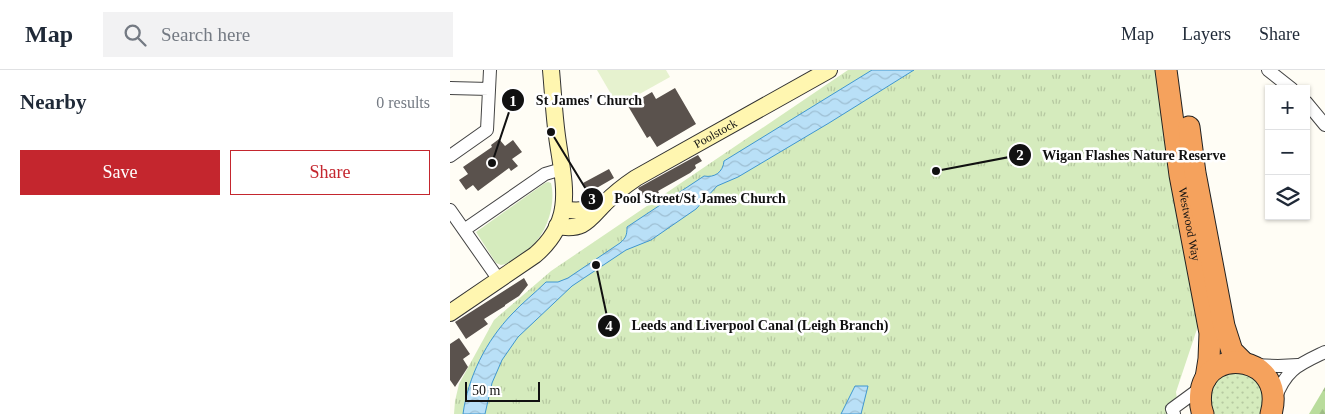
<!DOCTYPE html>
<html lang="en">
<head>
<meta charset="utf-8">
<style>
  :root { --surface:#fff; --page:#f2f2f3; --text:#1f2937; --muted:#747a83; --line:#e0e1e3; --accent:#c4262e }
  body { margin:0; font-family:Georgia,serif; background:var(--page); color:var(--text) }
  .controls { position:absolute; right:15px; top:15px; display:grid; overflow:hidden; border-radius:0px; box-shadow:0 1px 4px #0004 }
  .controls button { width:45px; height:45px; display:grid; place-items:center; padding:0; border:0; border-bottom:1px solid var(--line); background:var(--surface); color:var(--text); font:25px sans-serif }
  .scale { position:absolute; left:15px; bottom:12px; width:75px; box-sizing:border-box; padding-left:5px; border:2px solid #111; border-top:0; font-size:14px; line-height:18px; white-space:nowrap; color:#111; -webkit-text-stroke:4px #fff; paint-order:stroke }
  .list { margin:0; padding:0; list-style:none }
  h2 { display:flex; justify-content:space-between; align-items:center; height:65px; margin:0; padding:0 20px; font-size:21px }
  h2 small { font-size:16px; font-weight:400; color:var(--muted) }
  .actions { display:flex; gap:10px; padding:15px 20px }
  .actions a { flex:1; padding:11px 0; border:1px solid var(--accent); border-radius:0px; text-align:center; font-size:18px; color:var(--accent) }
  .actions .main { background:var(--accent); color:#fff }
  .icon { flex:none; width:28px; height:28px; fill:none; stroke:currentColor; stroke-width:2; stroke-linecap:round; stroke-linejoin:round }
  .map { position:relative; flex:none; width:875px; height:344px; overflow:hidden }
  header { display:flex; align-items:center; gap:30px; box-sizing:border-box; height:70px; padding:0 25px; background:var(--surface); border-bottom:1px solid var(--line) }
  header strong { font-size:24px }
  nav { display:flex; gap:28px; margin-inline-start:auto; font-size:18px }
  .search { width:350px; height:45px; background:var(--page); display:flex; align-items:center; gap:12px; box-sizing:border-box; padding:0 18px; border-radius:0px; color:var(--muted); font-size:19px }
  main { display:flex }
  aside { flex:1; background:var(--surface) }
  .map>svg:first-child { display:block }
</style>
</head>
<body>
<header>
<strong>Map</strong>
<div class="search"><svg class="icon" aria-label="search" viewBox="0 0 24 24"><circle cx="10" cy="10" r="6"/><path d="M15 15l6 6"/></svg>Search here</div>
<nav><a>Map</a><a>Layers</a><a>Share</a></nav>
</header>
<main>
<aside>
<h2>Nearby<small>0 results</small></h2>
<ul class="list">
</ul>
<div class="actions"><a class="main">Save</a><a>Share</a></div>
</aside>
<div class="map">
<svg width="875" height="344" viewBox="0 0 875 344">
  <defs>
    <pattern id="grass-dots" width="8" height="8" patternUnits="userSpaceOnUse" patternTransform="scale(1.25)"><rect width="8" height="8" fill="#d5ebbd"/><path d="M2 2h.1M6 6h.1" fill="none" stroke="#b6c8a1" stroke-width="1.8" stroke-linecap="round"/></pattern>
    <pattern id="forest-firs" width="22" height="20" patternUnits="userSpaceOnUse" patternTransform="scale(1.25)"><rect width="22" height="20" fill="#b9dc9c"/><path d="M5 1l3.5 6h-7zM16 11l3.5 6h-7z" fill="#9ebc85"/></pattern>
    <pattern id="park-tufts" width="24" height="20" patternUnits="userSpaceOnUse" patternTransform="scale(1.25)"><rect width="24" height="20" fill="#d5ebbd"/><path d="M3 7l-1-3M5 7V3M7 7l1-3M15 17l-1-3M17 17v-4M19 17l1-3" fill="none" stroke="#b6c8a1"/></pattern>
    <pattern id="water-waves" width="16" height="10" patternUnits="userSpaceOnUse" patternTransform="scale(1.25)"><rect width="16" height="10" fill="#b9e0f7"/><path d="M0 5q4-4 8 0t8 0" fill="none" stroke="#9ebfd3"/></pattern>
  </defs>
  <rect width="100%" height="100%" fill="#fffdf5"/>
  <!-- grass -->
  <path fill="url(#grass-dots)" d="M 792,300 L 813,315 L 812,341 L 810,344 L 764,344 C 759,334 757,314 769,307 C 775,303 785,302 792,300 Z"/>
  <!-- forest -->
  <path fill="url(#forest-firs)" d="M 875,317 L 875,344 L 859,344 Z"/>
  <!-- park -->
  <path fill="url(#park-tufts)" d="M 398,0 L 705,0 L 748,256 L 726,322 L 729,344 L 4,344 L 5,331 L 9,314 L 44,250 L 101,201 Z"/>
  <!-- garden -->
  <path fill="#d5ebbd" d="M 98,112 L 101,113 C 106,133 98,161 82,176 C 75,183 65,188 56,194 L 51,195 L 46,193 L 26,162 L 95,113 Z"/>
  <!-- pitch -->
  <path fill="#e6f2cf" d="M 147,0 L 216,0 L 220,7 L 168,36 Z"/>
  <!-- water -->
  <path fill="url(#water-waves)" stroke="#3f96cf" d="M 422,0 L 464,0 L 379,53 L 288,107 L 267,116 L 246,139 L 201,170 L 176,180 L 122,216 L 68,267 L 52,290 L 42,313 L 35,344 L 13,344 C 18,307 36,271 62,244 C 72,233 85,223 96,212 L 108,212 L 118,208 L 170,173 C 176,168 177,165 177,157 L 254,106 C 265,108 273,102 274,91 Z
    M 405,316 L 418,316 L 411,344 L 391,344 Z"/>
  <!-- building -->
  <path fill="#5a524d" d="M 225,18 L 246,54 L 207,77 L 200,66 L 197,68 L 178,36 L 202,22 L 206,29 Z
    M 49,69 L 55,76 L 63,70 L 72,82 L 62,89 L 68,96 L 61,101 L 59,98 L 28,121 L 23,115 L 16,120 L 9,110 L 18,104 L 13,97 L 42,77 L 41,75 Z
    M 248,85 L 252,91 L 245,95 L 246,98 L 240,103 L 208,121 L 209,123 L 196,131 L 188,118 Z
    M 159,99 L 164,108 L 138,123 L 133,113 Z
    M 74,208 L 78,215 L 69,226 L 55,235 L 55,236 L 34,249 L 38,254 L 16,269 L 5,252 Z
    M 9,268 L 20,284 L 13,289 L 18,297 L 5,317 L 0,310 L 0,274 Z"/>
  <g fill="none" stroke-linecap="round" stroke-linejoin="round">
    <defs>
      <path id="street" d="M 818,0 L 842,19
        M 0,18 L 39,19
        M 856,32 L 875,55
        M 0,86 L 37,60 L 40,0
        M 0,140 L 49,210
        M 14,160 L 95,104 L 112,99
        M 803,295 L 828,296 L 848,295
        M 825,329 C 836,299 848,295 875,282
        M 724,344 L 722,339 L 752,317"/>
      <g id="secondary">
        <path d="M 113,139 C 127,142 141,140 154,134"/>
        <path id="s1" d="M 107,156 C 133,161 138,151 154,134 C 164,124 174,116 186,108 L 379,0"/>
        <path d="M 0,243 L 85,185 C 127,149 113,112 107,66 C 104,44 103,22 101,0"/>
      </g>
      <g id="highway">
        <path id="s2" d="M 716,0 L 730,105 L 760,263 L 759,289 L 756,308"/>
        <path d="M 739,57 L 745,103 L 774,256 L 782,281 L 793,292"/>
        <path d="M 753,344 C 750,337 750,329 751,321 C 759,275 837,286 821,344"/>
      </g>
    </defs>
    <!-- street casing -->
    <use href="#street" stroke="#444" stroke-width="14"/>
    <!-- secondary casing -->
    <use href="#secondary" stroke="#333" stroke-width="18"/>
    <!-- highway casing -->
    <use href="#highway" stroke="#222" stroke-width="23"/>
    <!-- street -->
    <use href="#street" stroke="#fff" stroke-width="12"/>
    <!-- secondary -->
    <use href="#secondary" stroke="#fff6b0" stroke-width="16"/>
    <!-- highway -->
    <use href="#highway" stroke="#f5a25d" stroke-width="21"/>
  </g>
  <g text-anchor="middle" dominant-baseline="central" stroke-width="5" stroke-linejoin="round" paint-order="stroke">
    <!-- street labels -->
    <g font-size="12" fill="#111" stroke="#fff">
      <text stroke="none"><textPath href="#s1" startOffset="188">Poolstock</textPath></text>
      <text stroke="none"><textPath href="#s2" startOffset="156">Westwood Way</textPath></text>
    </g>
  </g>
  <!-- callouts -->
  <path fill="none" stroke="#111" stroke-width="2" d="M42 93L63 30M486 101L570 85M101 62L142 129M146 195L159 256"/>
  <g fill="#111" stroke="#fff" stroke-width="2">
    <circle cx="42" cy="93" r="5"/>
    <circle cx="486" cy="101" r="5"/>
    <circle cx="101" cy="62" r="5"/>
    <circle cx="146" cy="195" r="5"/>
    <circle cx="63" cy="30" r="12"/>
    <circle cx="570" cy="85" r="12"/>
    <circle cx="142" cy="129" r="12"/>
    <circle cx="159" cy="256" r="12"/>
  </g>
  <g font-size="15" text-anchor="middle" font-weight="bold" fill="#fff">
    <text x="63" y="36">1</text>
    <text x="570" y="90">2</text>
    <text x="142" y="134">3</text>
    <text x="159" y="261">4</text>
  </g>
  <g font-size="14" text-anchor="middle" font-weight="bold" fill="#111" stroke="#fff" stroke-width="5" stroke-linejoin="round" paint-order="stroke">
    <text x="139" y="35">St James' Church</text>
    <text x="684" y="90">Wigan Flashes Nature Reserve</text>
    <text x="250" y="133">Pool Street/St James Church</text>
    <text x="310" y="260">Leeds and Liverpool Canal (Leigh Branch)</text>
  </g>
</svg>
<div class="controls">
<button>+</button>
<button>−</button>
<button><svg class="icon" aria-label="layers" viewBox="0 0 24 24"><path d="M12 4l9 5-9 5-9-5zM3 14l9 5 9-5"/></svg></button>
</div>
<div class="scale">50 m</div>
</div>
</main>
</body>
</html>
